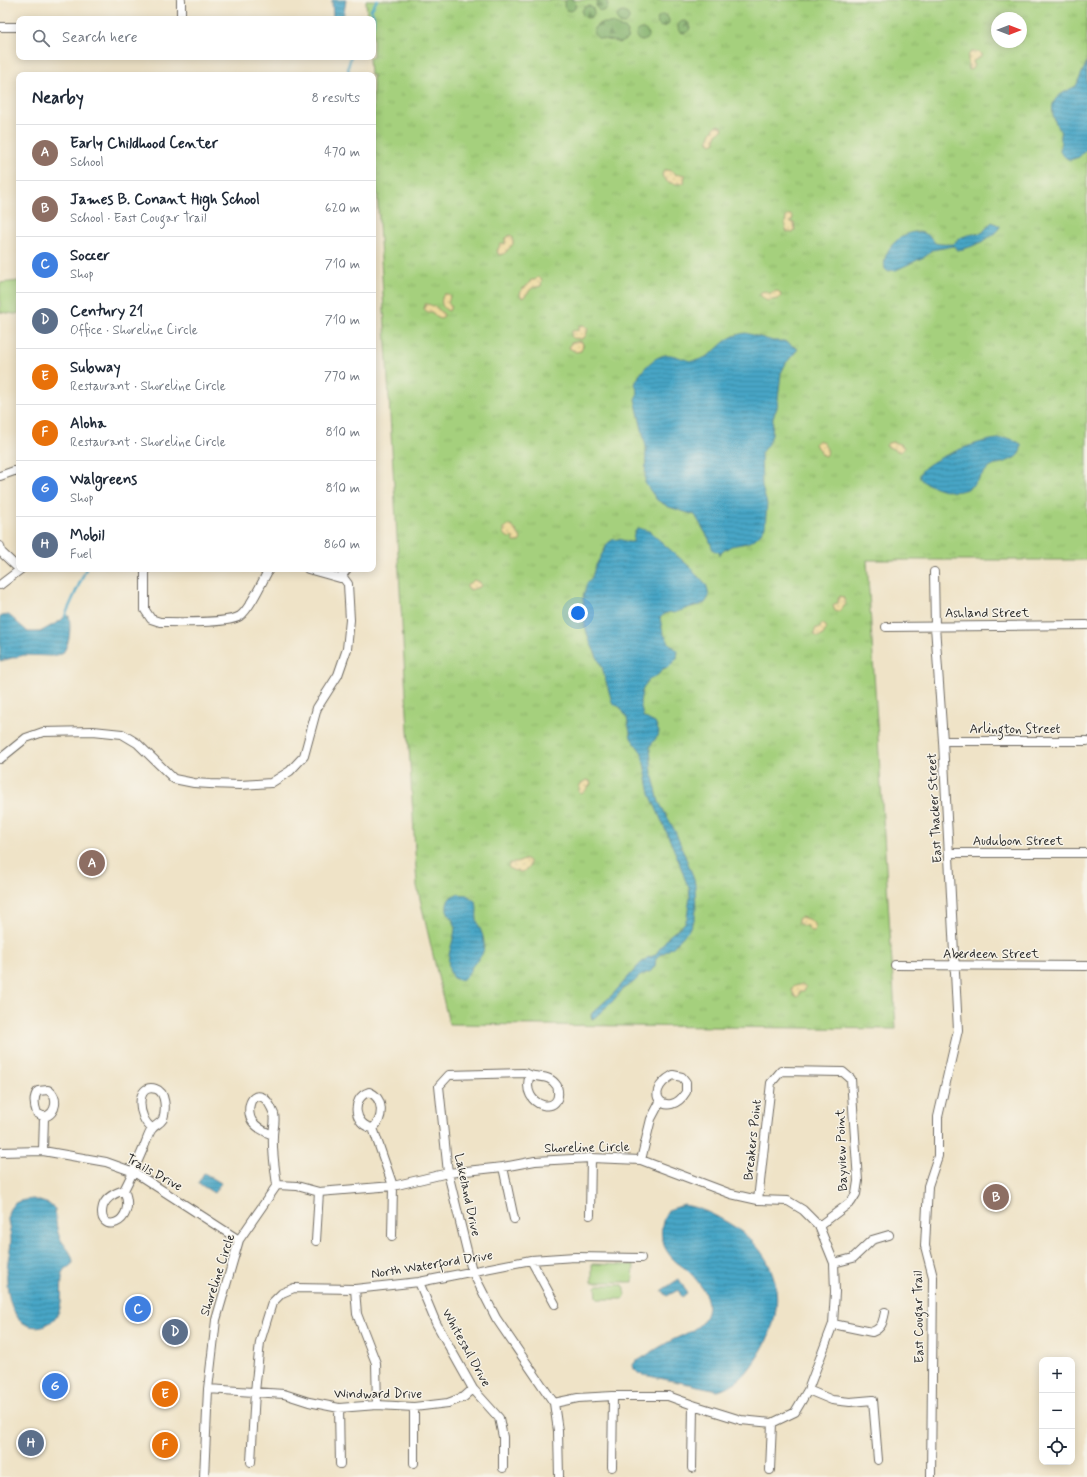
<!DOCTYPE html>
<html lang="en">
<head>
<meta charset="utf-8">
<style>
  :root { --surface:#fff; --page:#f2f2f3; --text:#1f2937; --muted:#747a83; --line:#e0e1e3; --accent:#d1495b }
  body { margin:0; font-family:Mynerve,sans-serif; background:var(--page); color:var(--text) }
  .controls { position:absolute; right:12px; bottom:12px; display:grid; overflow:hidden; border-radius:8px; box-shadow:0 2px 10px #0003 }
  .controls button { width:36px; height:36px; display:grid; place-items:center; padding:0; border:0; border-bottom:1px solid var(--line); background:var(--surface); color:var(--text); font:20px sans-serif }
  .compass { position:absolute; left:991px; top:12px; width:36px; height:36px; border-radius:50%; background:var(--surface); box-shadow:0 2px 10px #0003; rotate:90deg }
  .you { position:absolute; left:578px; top:613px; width:14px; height:14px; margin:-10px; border:3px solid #fff; border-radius:50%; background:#1a73e8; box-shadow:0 0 0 6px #1a73e833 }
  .badge { display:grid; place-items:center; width:26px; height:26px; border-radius:50%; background:var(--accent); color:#fff; font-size:13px; font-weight:700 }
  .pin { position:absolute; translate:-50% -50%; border:2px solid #fff; box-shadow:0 1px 4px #0006 }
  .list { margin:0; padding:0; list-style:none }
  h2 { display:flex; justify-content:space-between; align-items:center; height:52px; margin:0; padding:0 16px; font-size:17px }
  h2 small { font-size:13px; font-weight:400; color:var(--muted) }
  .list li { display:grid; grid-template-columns:26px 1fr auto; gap:12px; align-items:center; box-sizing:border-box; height:56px; padding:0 16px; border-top:1px solid var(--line) }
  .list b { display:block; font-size:15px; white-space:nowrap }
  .list p { margin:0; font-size:13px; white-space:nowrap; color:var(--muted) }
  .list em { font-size:13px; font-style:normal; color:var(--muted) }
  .icon { flex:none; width:22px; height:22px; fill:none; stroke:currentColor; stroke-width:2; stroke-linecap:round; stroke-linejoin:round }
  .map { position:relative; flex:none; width:1087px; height:1477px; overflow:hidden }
  .search { position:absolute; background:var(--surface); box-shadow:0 2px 10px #0003; left:16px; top:16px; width:360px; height:44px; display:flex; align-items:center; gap:10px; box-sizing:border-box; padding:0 14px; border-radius:8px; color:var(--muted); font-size:15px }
  .panel { position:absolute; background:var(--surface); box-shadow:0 2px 10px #0003; left:16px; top:72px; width:360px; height:500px; border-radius:8px }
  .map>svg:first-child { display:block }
</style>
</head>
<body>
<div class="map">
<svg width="1087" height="1477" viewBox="0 0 1087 1477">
  <defs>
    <pattern id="grass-tufts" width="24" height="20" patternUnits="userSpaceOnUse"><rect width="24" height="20" fill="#a5d07d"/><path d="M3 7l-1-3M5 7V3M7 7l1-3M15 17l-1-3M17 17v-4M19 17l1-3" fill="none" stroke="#8eb36c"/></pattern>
    <pattern id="forest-firs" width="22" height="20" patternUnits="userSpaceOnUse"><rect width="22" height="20" fill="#84b26c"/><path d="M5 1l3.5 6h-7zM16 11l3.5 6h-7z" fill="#6c9159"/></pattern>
    <pattern id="sand-dots" width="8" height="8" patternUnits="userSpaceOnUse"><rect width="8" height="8" fill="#eeda9e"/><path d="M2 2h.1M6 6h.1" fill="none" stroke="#cb8" stroke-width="1.8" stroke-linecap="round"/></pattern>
    <pattern id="water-rules" width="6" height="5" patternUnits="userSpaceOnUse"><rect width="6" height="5" fill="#47a6c6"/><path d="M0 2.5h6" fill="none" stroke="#3b87a1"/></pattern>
  </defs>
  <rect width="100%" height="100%" fill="#f7f3e8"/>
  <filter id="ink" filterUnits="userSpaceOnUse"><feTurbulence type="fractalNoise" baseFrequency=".025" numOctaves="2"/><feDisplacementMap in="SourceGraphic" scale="8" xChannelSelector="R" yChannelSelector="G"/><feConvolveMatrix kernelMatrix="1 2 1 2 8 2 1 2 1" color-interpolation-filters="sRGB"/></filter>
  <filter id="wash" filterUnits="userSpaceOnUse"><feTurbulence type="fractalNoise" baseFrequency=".012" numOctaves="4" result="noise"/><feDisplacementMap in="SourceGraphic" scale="16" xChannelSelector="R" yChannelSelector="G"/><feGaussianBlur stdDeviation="0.9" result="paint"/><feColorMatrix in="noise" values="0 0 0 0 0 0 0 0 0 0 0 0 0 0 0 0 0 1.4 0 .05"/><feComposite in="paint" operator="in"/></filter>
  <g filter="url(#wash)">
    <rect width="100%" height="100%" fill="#efe3c7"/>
    <!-- grass -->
    <path fill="url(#grass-tufts)" stroke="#687e54" fill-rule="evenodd" d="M 366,0 L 1087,0 L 1087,560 L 867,560 L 896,1029 L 449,1024 L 417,886 L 373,119 L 373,75 L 370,75 L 369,57 L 373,57 L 373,19 L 367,19 ZM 997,18 L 1021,18 L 1021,42 L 997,42 Z"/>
    <!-- forest -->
    <path fill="url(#forest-firs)" stroke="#586e4c" d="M564 5a6 6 0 1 1 12 0a6 6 0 1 1-12 0Z
      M596 5a6 6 0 1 1 12 0a6 6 0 1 1-12 0Z
      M582 12a6 6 0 1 1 12 0a6 6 0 1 1-12 0Z
      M617 18a6 6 0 1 1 12 0a6 6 0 1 1-12 0Z
      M657 21a6 6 0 1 1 12 0a6 6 0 1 1-12 0Z
      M678 27a6 6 0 1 1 12 0a6 6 0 1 1-12 0Z
      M 600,23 L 613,23 L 619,27 L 625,28 L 628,32 L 627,39 L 620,43 C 613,40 605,40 598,38 L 594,34 L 594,28 Z
      M636 35a6 6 0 1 1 12 0a6 6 0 1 1-12 0Z"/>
    <!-- sand -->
    <path fill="url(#sand-dots)" stroke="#8c8264" d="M 978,52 L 981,54 L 981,57 L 973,61 L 974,65 L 972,69 L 969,70 L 968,66 L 968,56 L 971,52 Z
      M 718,125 L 722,127 L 723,129 L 721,131 L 718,132 L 715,139 L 716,142 L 712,144 L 709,142 C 708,136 713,127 718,125 Z
      M 664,170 L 667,170 L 674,172 L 676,175 L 679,174 L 685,175 L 684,183 C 676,185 665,184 662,175 Z
      M 788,215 L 791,215 L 793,218 L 791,222 L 794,223 L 795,230 L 793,233 L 787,232 L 785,226 L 786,217 Z
      M 510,235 L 513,237 L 513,244 L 504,254 L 499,255 L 497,251 L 501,243 L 505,244 L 505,239 Z
      M 538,277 L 542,280 L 541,286 L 532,288 L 524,297 L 521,297 L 520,294 L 522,289 L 527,286 L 531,280 L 535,280 Z
      M 766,291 L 770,294 L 772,292 L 778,291 L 780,293 L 781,296 L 778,299 L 767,301 L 760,295 L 761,292 Z
      M 444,294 L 448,294 C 451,296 449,300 448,303 L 451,306 L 449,311 C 442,309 439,301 444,294 Z
      M 425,304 C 432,304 440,309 444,315 L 443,318 L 440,319 L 435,316 L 432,312 L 428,312 L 424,309 Z
      M 584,325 L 588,328 L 586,336 L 582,339 L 572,338 L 571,335 L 572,331 L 579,330 L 579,326 Z
      M 579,341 L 582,342 L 583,345 L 581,351 L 576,352 L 569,348 L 571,343 Z
      M 818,440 L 823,442 L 828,451 L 825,456 L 820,454 L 821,450 L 818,449 L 815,444 Z
      M 893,442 L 902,445 L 904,448 L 903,450 L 900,452 L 886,446 L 888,443 Z
      M 509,525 C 514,527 519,534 521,539 L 519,542 L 514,542 L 512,537 L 509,538 L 504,534 L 504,528 Z
      M 474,580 L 480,582 L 481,585 L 480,587 L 470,590 L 467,588 L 467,585 Z
      M 840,596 L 843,597 L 846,604 L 838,612 L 835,611 L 833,606 L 834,604 L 838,603 L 838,599 Z
      M 821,624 L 824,624 L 827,628 L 822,636 L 818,637 L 815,635 L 814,633 L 816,628 L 820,628 Z
      M 586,780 L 590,781 L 591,784 L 584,792 L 581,794 L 579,792 C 579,785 580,784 586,780 Z
      M 526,859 L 529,861 C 531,869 525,872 518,872 L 517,870 L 514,871 L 508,867 L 510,863 L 517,863 Z
      M 801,917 C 808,919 814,920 815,928 L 814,931 C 810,932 808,929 807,926 L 804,926 L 798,923 L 798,919 Z
      M 802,984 L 806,987 L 804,991 L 800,991 L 800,994 L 798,997 L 794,996 L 792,990 L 793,987 Z"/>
    <!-- green -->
    <path fill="#a5d07d" stroke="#687e54" d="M 19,281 L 19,313 L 15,314 L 0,312 L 0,283 Z
      M 592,1264 L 634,1265 L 633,1282 L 592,1282 Z
      M 598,1285 L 623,1285 L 625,1288 L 625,1296 L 623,1299 L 599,1299 L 597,1297 L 596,1287 Z"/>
    <!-- water -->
    <path fill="url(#water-rules)" stroke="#396878" d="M 332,0 L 346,0 L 343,19 L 333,19 Z
      M 1087,62 L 1087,149 L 1079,157 L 1070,160 L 1066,158 L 1060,152 C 1060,144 1062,137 1060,130 C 1059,127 1056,124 1055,121 C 1047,99 1059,95 1076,86 Z
      M 992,222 L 1000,226 L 1000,227 C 993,238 970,249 957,250 L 954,246 L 932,250 L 926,256 L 896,270 L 887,271 L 885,269 C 879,246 918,215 935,243 C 942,245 948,244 954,244 C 959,235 973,234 982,233 Z
      M 746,333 L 773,341 L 784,341 L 798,349 L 786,363 L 781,373 L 777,408 L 773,417 L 772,434 L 770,441 L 761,453 L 762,487 L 767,504 L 765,527 L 761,533 L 755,539 L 747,543 L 731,546 L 723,551 L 719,556 L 720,553 L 713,550 L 709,539 L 695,515 L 669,507 L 657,500 L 645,483 L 646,447 L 635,399 L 638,393 L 635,384 C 640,371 655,353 671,355 C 682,357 690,364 701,359 C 719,353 721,336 746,333 Z
      M 1007,438 L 1014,440 L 1021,444 C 1023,461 1003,461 993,466 C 980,471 978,488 960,491 C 950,493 939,488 930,485 C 891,471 975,443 986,441 C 993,439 1000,439 1007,438 Z
      M 638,528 L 649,531 L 691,568 C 694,576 704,578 707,587 C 708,590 708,594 709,597 L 705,603 L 700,605 L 691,607 L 674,613 L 669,612 L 663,615 L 660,618 L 663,633 L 670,644 L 678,651 L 677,658 L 670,666 L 663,669 L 658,675 L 649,680 L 645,685 L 642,691 L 640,702 L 643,716 L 645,718 L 655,723 L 659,732 L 658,736 L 652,743 L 650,747 L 652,773 L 659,802 L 675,831 L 693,876 L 695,884 L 696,910 L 695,918 L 688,931 L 673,947 L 656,958 L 655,966 L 651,971 L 640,976 L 634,982 L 623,989 L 612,1002 L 593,1019 L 591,1018 L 592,1013 L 613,994 L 639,965 L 647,958 L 655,955 L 669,936 L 684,924 L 687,918 L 690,896 L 689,888 L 685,879 L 678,859 L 650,794 L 642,753 L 631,738 L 627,718 L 620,707 L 613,704 L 612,702 L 602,667 L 589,640 L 585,626 L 583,597 L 587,583 L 592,577 L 595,567 L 608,543 L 612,540 L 619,539 L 628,542 L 633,542 L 634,533 Z
      M 9,615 L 28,632 L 40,632 L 60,621 L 65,616 L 69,616 C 71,629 70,644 62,654 L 51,656 L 24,655 L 0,661 L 0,616 Z
      M 457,894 L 467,895 L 476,902 C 478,908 476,914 477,920 C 479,928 484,935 484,944 C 484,954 481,956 475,963 C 468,969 469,985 453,978 C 442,962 454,944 455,928 C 456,919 445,915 447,905 C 448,899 451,896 457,894 Z
      M 204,1173 L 221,1183 L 214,1193 L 198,1183 Z
      M 33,1199 L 49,1204 L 55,1209 C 56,1220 56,1231 61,1240 C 66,1248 73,1253 73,1263 C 70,1267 64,1268 63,1274 C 59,1289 66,1308 53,1320 C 47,1326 38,1328 30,1326 C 10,1321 6,1288 7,1271 C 7,1260 11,1250 11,1240 C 11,1229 3,1214 13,1205 C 18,1200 26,1200 33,1199 Z
      M 684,1205 C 697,1207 711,1213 723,1220 C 779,1250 792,1303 758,1356 C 748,1372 738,1385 718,1390 L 639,1374 L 634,1369 L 633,1365 L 635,1362 L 639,1360 C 647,1355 656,1349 665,1344 C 676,1337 693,1333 702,1322 C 715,1306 704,1287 691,1274 C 686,1268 679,1265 674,1260 C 659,1245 658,1227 668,1210 Z
      M 679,1279 L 687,1293 L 682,1297 L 678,1290 L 667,1296 L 662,1290 Z"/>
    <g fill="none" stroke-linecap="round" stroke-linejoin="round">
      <!-- stream -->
      <path stroke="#47a6c6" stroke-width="2.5" d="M 373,27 L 374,17 L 371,10 L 377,0
        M 349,75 L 348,67 L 351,57
        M 65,616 L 86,569"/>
    </g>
  </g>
  <g filter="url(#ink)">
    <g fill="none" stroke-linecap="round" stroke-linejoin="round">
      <defs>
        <path id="minor" d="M 181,19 L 181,0
          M 0,27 L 19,27
          M 0,476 L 14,471 L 19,471
          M 0,546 L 1,552 L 19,569
          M 145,569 L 145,610 L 151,619 L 160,622 C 176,622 228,624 240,616 C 250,609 263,580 269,569
          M 308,569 L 340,578 L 347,569
          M 0,585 L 21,569
          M 886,627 L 1087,625
          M 943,741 L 1087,741
          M 0,759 L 26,738 L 43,732 L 93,731 L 122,734 L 137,743 L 174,779 L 194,783 L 210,784 L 240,785 L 271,783 L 290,771 L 304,756 L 317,708 L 338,675 L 347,649 L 350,620 L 348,584 L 342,576
          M 949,853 L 1087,853
          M 895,965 L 1087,966
          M 530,1075 C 518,1108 566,1118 557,1086 C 550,1075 541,1078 530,1075 C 528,1074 526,1073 524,1073 L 449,1075 L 439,1086 L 448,1173 L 472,1271 L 496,1318 L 554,1403 L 558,1431 L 559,1477
          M 673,1075 L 682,1077 L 686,1082 L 686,1092 C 669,1120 639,1094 673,1075 Z
          M 48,1090 C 59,1096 57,1114 44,1117 L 37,1113 C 34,1105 33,1097 38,1091 Z
          M 369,1092 C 384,1098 384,1118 373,1128 C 354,1126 350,1098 369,1092 Z
          M 373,1128 L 393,1186 L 392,1236
          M 273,1135 C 265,1132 257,1128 252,1121 C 247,1114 248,1092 262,1097 C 268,1099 272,1109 274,1114 C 276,1122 273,1128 273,1136 C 272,1152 275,1169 277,1185
          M 43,1151 L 44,1117
          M 0,1152 L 43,1151 L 106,1162 L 134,1172 L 239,1240
          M 641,1160 L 651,1119 L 660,1102
          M 503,1167 L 514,1219
          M 124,1190 C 139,1225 95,1236 103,1206 C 106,1197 115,1193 124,1190 C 131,1177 137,1163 143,1149 C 146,1143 148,1134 152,1129 C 155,1125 160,1124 163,1119 C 166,1110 166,1092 156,1089 C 135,1082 137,1119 152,1128
          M 758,1200 L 771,1083 L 781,1071 L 843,1072 L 851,1079 L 858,1181 L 856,1194 L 851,1202 L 819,1226
          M 590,1215 L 591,1158
          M 316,1241 L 319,1192
          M 531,1260 L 555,1304
          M 834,1263 L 853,1258 L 872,1240 L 889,1235
          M 419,1282 L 436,1323 L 473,1389 L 499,1418 L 503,1437 L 503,1468
          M 355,1289 L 357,1314 L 376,1363 L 377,1405
          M 833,1324 L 872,1332 C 882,1328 883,1322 885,1312
          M 208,1389 L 284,1394 L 309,1402 L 339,1408 L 377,1405 L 414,1407 L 448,1403 L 464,1397 L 473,1389
          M 808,1390 L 832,1400 L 850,1402 L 873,1400 L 878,1460
          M 339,1408 L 340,1464
          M 251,1462 L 255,1392 L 260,1342 L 272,1303 L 282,1293 L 294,1288 L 355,1289 L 419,1282 L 531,1260 L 575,1257 L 641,1258
          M 414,1463 L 414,1407
          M 612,1467 L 613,1396
          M 692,1468 L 693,1405
          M 770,1470 L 772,1423
          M 204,1477 L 208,1389 L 216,1320 L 239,1240 L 277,1185 L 297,1186 L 319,1192 L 393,1186 L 448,1173 L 503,1167 L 535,1161 L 591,1158 L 641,1160 L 731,1194 L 758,1200 L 788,1201 L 803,1210 L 819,1226 L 834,1263 L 835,1292 L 833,1324 L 808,1390 L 795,1412 L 772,1423 L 741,1420 L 693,1405 L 668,1396 L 613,1396 L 578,1398 L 554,1403
          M 931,1477 L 933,1277 L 925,1246 L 928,1186 L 938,1156 L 938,1117 L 958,1030 L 943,741 L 935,626 L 934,572"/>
      </defs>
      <!-- minor casing -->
      <use href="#minor" stroke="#706b62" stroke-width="10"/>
      <!-- minor -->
      <use href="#minor" stroke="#fff" stroke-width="8"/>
    </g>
  </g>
  <g text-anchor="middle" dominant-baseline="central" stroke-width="3" stroke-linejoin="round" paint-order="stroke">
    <!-- street labels -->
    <g font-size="13" fill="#2b2b2b" stroke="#f7f3e8">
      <text x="987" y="613">Ashland Street</text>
      <text x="1015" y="729">Arlington Street</text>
      <text transform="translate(935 808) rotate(-93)">East Thacker Street</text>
      <text x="1018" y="841">Audubon Street</text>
      <text x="991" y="954">Aberdeen Street</text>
      <text transform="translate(753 1140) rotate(-84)">Breakers Point</text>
      <text transform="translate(587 1148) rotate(-1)">Shoreline Circle</text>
      <text transform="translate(842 1150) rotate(-92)">Bayview Point</text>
      <text transform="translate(154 1173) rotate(29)">Trails Drive</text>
      <text transform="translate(467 1195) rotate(78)">Lakeland Drive</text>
      <text transform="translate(432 1265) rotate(-9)">North Waterford Drive</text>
      <text transform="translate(218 1275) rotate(-72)">Shoreline Circle</text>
      <text transform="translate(919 1317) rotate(-91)">East Cougar Trail</text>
      <text transform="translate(466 1348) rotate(61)">Whitesail Drive</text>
      <text x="378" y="1394">Windward Drive</text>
    </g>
  </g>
</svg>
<div class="controls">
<button>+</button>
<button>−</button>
<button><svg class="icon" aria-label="locate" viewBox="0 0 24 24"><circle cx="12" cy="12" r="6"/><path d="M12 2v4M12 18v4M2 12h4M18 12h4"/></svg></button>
</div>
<svg class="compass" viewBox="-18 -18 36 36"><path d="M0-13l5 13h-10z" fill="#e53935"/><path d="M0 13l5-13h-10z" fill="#747a83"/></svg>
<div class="you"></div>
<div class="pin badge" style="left:92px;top:863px;background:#8d6e63">A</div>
<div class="pin badge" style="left:996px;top:1197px;background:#8d6e63">B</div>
<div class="pin badge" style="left:138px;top:1309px;background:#3f7fe0">C</div>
<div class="pin badge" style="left:175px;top:1332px;background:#5c6f8a">D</div>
<div class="pin badge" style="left:165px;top:1394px;background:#e8710a">E</div>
<div class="pin badge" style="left:165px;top:1445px;background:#e8710a">F</div>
<div class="pin badge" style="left:55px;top:1386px;background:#3f7fe0">G</div>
<div class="pin badge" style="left:31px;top:1443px;background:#5c6f8a">H</div>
<div class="search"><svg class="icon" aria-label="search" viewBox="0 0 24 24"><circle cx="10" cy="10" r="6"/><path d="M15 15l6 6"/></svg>Search here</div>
<section class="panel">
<h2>Nearby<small>8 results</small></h2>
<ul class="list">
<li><span class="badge" style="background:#8d6e63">A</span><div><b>Early Childhood Center</b><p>School</p></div><em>470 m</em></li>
<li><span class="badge" style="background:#8d6e63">B</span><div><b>James B. Conant High School</b><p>School · East Cougar Trail</p></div><em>620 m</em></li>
<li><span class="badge" style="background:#3f7fe0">C</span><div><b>Soccer</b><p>Shop</p></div><em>710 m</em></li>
<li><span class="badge" style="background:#5c6f8a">D</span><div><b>Century 21</b><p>Office · Shoreline Circle</p></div><em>710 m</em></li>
<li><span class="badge" style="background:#e8710a">E</span><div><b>Subway</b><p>Restaurant · Shoreline Circle</p></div><em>770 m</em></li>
<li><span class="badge" style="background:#e8710a">F</span><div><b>Aloha</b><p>Restaurant · Shoreline Circle</p></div><em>810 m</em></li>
<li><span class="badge" style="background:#3f7fe0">G</span><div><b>Walgreens</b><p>Shop</p></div><em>810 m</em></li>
<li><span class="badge" style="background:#5c6f8a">H</span><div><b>Mobil</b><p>Fuel</p></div><em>860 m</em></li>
</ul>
</section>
</div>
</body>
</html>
